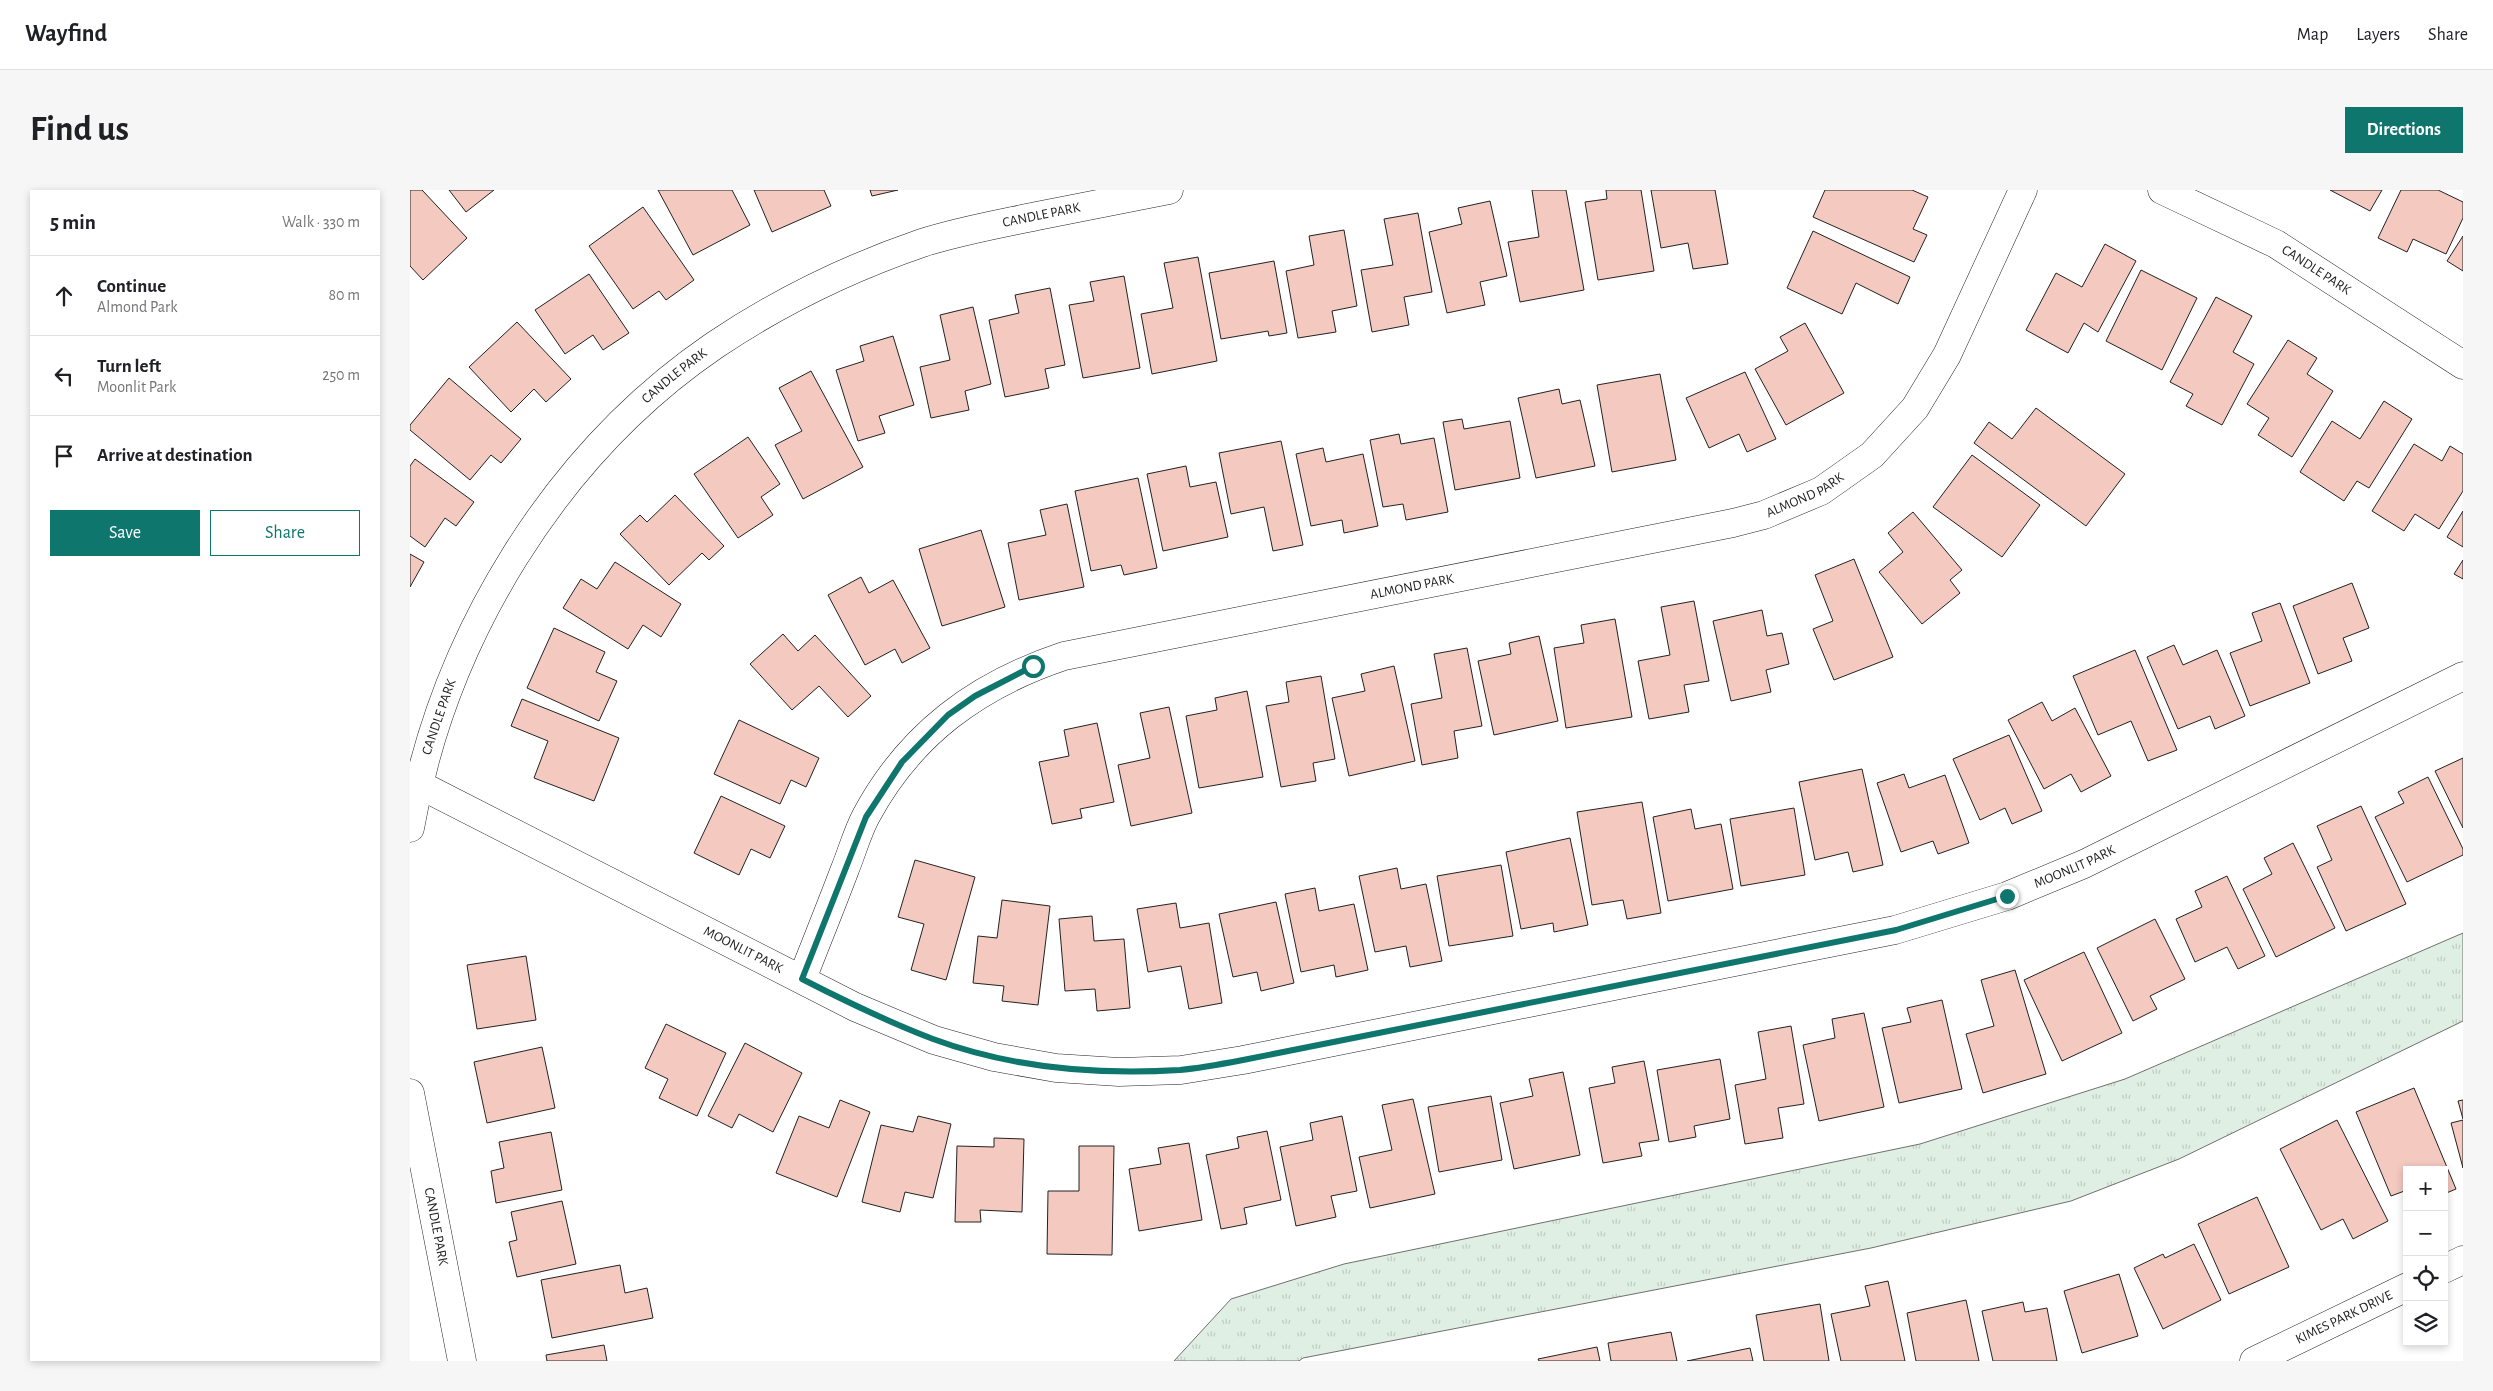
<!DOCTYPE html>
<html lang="en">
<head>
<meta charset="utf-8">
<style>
  :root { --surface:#fff; --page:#f6f6f6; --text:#202124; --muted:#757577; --line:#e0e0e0; --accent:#0f766e }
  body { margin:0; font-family:"Alegreya Sans",sans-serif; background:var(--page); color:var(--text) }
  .controls { position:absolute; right:15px; bottom:15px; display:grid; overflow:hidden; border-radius:0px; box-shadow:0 2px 8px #0003 }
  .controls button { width:45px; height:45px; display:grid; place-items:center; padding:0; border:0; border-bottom:1px solid var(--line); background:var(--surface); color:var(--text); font:25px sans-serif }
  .stop { position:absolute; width:15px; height:15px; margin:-11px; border:4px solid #0f766e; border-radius:50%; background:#fff }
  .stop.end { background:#0f766e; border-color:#fff; box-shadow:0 1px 5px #0008 }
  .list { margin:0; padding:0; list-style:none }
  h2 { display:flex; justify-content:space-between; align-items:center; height:65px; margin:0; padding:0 20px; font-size:21px }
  h2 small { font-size:16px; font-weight:400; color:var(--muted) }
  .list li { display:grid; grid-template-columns:32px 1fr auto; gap:15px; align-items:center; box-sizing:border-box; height:80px; padding:0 20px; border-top:1px solid var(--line) }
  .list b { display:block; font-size:19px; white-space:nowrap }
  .list p { margin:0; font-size:16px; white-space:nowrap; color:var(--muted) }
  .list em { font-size:16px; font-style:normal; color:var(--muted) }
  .actions { display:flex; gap:10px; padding:15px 20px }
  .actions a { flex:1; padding:11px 0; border:1px solid var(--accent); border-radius:0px; text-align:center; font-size:18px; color:var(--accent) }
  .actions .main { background:var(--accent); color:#fff }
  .icon { flex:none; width:28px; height:28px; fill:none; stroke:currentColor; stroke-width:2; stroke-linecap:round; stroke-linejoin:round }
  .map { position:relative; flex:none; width:2053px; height:1171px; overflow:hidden; border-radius:0px }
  header { display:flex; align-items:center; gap:30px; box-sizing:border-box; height:70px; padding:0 25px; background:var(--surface); border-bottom:1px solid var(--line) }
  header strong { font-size:24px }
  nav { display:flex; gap:28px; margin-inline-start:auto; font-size:18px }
  .intro { display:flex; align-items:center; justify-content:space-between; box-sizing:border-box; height:120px; padding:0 30px }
  h1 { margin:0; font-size:35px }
  .button { padding:12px 22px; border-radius:0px; background:var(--accent); color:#fff; font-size:18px; font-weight:700 }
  main { display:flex; gap:30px; padding:0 30px }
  aside { flex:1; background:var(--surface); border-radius:0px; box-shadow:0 2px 8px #0003 }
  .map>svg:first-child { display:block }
</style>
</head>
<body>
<header>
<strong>Wayfind</strong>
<nav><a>Map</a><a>Layers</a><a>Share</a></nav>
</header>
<div class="intro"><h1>Find us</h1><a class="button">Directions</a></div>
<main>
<aside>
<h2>5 min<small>Walk · 330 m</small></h2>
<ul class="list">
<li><svg class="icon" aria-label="ahead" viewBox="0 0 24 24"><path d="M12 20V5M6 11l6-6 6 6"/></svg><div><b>Continue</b><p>Almond Park</p></div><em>80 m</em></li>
<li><svg class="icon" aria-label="left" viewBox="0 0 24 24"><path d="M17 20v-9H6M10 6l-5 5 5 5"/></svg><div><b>Turn left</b><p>Moonlit Park</p></div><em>250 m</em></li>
<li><svg class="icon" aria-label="arrive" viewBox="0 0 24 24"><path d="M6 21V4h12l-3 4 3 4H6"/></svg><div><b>Arrive at destination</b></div></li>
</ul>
<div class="actions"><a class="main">Save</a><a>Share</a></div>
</aside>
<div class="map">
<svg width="2053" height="1171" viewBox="0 0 2053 1171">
  <defs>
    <pattern id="grass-tufts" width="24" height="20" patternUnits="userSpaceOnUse" patternTransform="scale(1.25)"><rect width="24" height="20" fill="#e0efe3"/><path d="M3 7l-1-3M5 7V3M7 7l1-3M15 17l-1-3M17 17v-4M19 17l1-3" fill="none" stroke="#c0cdc2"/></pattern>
  </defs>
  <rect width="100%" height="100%" fill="#fff"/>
  <!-- grass -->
  <path fill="url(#grass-tufts)" stroke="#6f6f6f" d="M 2053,743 L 2053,831 L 1769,969 L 1661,1011 L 1461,1058 L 893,1168 L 889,1171 L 764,1171 L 821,1109 L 934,1074 L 1510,954 L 1715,889 Z"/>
  <!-- building -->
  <path fill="#f3c9c0" stroke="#222" d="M 0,0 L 12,0 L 57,48 L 13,90 L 0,76 Z
    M 39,0 L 84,0 L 56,22 Z
    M 248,0 L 322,0 L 340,35 L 283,65 Z
    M 344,0 L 414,0 L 421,16 L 362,42 Z
    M 460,0 L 488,0 L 462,6 Z
    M 1122,0 L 1156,0 L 1174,100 L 1110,112 L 1098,52 L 1129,47 Z
    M 1196,0 L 1231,0 L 1244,81 L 1188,90 L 1175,12 L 1197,9 Z
    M 1241,0 L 1305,0 L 1318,74 L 1283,79 L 1278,53 L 1251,58 Z
    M 1415,0 L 1502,0 L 1518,7 L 1503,39 L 1517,45 L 1504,72 L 1403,27 Z
    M 1920,0 L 1972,0 L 1960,21 Z
    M 1991,0 L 2028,0 L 2053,12 L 2053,28 L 2036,64 L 2003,49 L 1997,62 L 1968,48 Z
    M 1080,11 L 1097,86 L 1070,92 L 1075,115 L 1037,123 L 1019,42 L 1052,34 L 1048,18 Z
    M 233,17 L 284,90 L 256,110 L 249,101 L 223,119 L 179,56 Z
    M 1008,23 L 1022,102 L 994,107 L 999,135 L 962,142 L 951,80 L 983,75 L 974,29 Z
    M 934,40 L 947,116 L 922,121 L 926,142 L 888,148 L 876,81 L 904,75 L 899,46 Z
    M 1403,41 L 1500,87 L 1488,114 L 1446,93 L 1432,124 L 1377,98 Z
    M 2053,46 L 2053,81 L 2037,71 Z
    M 1695,54 L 1726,71 L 1688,142 L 1674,133 L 1658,163 L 1616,140 L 1646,83 L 1672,97 Z
    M 788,67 L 807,171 L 742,184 L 731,124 L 763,118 L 754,73 Z
    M 864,71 L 877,143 L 859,146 L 858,141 L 811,149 L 799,83 Z
    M 1731,80 L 1787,108 L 1752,180 L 1696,151 Z
    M 179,84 L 219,143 L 193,160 L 183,145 L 155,164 L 125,120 Z
    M 714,86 L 730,178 L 673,188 L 659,115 L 684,111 L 680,92 Z
    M 640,98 L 655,175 L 635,179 L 639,198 L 595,207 L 579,130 L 609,123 L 605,105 Z
    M 1806,107 L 1842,126 L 1823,162 L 1844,174 L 1812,235 L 1776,216 L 1783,204 L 1760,192 Z
    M 563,117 L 581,194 L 555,201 L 559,220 L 521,228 L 510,177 L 540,170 L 530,125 Z
    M 107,132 L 161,189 L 136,212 L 124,199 L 101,222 L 59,177 Z
    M 1395,133 L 1434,203 L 1376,235 L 1345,179 L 1378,161 L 1370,147 Z
    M 483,146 L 504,215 L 469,226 L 475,243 L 448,251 L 426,180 L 454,171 L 450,156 Z
    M 1878,150 L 1907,168 L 1897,184 L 1923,201 L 1882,267 L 1848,245 L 1859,228 L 1837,214 Z
    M 401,181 L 453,277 L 393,309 L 365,255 L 392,241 L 369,198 Z
    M 1335,182 L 1366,249 L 1337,262 L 1329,244 L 1299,258 L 1276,208 Z
    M 1250,184 L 1266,270 L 1202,282 L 1187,195 Z
    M 39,188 L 111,249 L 91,273 L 81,265 L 60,290 L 0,240 L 0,235 Z
    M 1149,199 L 1152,214 L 1170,210 L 1185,276 L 1126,288 L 1108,208 Z
    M 1974,211 L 2002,229 L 1959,298 L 1947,291 L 1934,311 L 1890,282 L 1922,231 L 1950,249 Z
    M 1626,218 L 1715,284 L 1676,336 L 1564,253 L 1579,232 L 1602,249 Z
    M 1052,229 L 1054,239 L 1100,231 L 1110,288 L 1045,300 L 1033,232 Z
    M 989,244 L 991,254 L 1024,248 L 1038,322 L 996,330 L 993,314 L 973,317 L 960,250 Z
    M 338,247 L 370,294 L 351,307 L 363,325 L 328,348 L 284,284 Z
    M 871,251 L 893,355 L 863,361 L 854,317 L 821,324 L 809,263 Z
    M 2004,254 L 2032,271 L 2040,256 L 2053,264 L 2053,301 L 2029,339 L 2005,324 L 1994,341 L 1962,321 Z
    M 913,258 L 916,272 L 953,264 L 968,336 L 934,343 L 932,330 L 901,336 L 886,264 Z
    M 1562,265 L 1630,315 L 1592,367 L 1523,317 Z
    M 5,269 L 64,312 L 46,336 L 35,328 L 15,357 L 0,346 L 0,276 Z
    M 776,276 L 780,297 L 806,292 L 818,347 L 753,361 L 737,284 Z
    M 728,288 L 747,378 L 714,385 L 711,375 L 681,381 L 665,301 Z
    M 265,305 L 314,356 L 299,370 L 292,363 L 259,395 L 210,344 L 230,325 L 237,332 Z
    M 657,314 L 674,397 L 609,410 L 598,353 L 636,345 L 630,320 Z
    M 2053,321 L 2053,357 L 2037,347 Z
    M 1503,322 L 1552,380 L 1540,390 L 1550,403 L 1512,434 L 1469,382 L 1493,362 L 1478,343 Z
    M 571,340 L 595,417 L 532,436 L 509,359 Z
    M 0,364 L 14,372 L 0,397 Z
    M 1444,369 L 1483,467 L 1424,490 L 1403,439 L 1423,431 L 1405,385 Z
    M 2053,370 L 2053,389 L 2044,384 Z
    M 205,372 L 271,414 L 251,447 L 233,435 L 218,459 L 153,418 L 171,389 L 187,399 Z
    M 451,387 L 459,403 L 483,390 L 520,458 L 492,473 L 485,459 L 455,475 L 418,405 Z
    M 1942,393 L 1959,438 L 1933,448 L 1942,471 L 1908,484 L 1883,416 Z
    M 1284,411 L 1299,491 L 1274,495 L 1279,522 L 1239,529 L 1228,471 L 1260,465 L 1251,417 Z
    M 1870,413 L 1900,493 L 1840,516 L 1820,463 L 1852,451 L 1842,423 Z
    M 1352,420 L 1357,446 L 1372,443 L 1379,474 L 1356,480 L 1361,502 L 1321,511 L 1303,431 Z
    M 1205,429 L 1222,527 L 1156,538 L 1144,458 L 1174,453 L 1171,435 Z
    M 144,438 L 195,462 L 186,482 L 207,491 L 189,531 L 117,498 Z
    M 373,444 L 388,461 L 405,445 L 461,506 L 438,527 L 409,496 L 382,520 L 340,474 Z
    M 1129,446 L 1148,531 L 1084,545 L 1068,471 L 1101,464 L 1099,453 Z
    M 1764,455 L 1773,475 L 1807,460 L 1835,526 L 1805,539 L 1800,526 L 1768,539 L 1737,467 Z
    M 1057,458 L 1072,536 L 1044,541 L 1048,568 L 1012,575 L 1001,514 L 1032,508 L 1024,464 Z
    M 1725,460 L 1767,560 L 1738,571 L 1721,531 L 1688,545 L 1663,486 Z
    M 984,476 L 1005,571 L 939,586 L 922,508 L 955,501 L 951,484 Z
    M 911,486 L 925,569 L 903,573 L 906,591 L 871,597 L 856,516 L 879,512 L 876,492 Z
    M 837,501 L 853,587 L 789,598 L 776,526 L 807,520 L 805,508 Z
    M 112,509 L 209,548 L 184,611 L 124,588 L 138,551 L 101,536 Z
    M 1632,512 L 1642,531 L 1665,518 L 1701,586 L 1671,602 L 1661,584 L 1634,599 L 1598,530 Z
    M 759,517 L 782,623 L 721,636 L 708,575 L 740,568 L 730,523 Z
    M 329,530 L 409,568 L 396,597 L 381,590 L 370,614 L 304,584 Z
    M 687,533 L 704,612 L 670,619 L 672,628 L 642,634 L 629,572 L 659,566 L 654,540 Z
    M 1599,545 L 1632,621 L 1602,634 L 1595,618 L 1570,630 L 1543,569 Z
    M 2053,568 L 2053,638 L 2025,581 Z
    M 1452,579 L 1473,675 L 1443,682 L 1438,662 L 1405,670 L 1389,592 Z
    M 1494,584 L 1499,598 L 1535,585 L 1559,653 L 1528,664 L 1523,651 L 1491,662 L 1467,593 Z
    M 2018,587 L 2053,659 L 2053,665 L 1997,692 L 1965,627 L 1994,613 L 1988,602 Z
    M 311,606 L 375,636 L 360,668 L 341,659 L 329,685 L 284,663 Z
    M 1232,612 L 1251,723 L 1217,729 L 1213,710 L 1182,715 L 1167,622 Z
    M 1951,616 L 1996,714 L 1936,741 L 1907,677 L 1922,670 L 1907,636 Z
    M 1384,618 L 1395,685 L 1331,696 L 1320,629 Z
    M 1281,619 L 1285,639 L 1311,634 L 1323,699 L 1258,711 L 1243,627 Z
    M 1160,648 L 1178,735 L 1144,742 L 1143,733 L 1111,739 L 1096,662 Z
    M 1883,653 L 1925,738 L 1866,767 L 1833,699 L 1862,684 L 1854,668 Z
    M 505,670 L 565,687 L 536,790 L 501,780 L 514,734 L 488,727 Z
    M 1091,675 L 1103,746 L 1039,756 L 1027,686 Z
    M 987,678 L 991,699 L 1016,694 L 1032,771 L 1000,777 L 996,756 L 965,762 L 949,686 Z
    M 1817,686 L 1855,766 L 1828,779 L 1817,757 L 1785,772 L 1766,729 L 1792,717 L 1785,701 Z
    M 905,698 L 909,721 L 944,714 L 958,780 L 926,787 L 924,775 L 891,782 L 875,704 Z
    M 592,710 L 640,716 L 628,815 L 592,811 L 594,796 L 563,793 L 568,746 L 587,748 Z
    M 866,712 L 884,793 L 851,801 L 847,782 L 823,787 L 809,724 Z
    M 766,713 L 770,738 L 799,733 L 812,813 L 779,819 L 771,776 L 738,782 L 727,719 Z
    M 682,726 L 684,751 L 714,749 L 720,818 L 687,821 L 685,799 L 655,801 L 649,729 Z
    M 1745,729 L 1775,789 L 1740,806 L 1747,819 L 1723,831 L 1687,758 Z
    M 1674,762 L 1712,843 L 1652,871 L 1614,790 Z
    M 116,766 L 126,830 L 67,839 L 57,775 Z
    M 1605,780 L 1636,884 L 1573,903 L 1556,844 L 1584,836 L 1571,790 Z
    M 1532,810 L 1552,899 L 1489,913 L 1472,838 L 1501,832 L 1497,818 Z
    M 1454,823 L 1474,917 L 1409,931 L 1393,855 L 1425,848 L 1422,829 Z
    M 256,834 L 316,863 L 287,926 L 249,908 L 258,889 L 235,878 Z
    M 1381,836 L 1394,914 L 1368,918 L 1373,948 L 1335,954 L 1325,895 L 1356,889 L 1348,842 Z
    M 335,853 L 392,883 L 363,942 L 329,924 L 322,938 L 298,926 Z
    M 132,857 L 145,918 L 77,933 L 64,872 Z
    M 1310,869 L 1320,929 L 1284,936 L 1286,947 L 1259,952 L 1247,880 Z
    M 1234,871 L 1249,950 L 1229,953 L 1232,966 L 1193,973 L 1179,898 L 1205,893 L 1202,877 Z
    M 1153,882 L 1170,965 L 1104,979 L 1090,913 L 1123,906 L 1119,889 Z
    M 2004,898 L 2046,999 L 2034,1004 L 2034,980 L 1997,980 L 1997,1000 L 1981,1006 L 1946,922 Z
    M 1081,906 L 1092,970 L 1029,982 L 1018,917 Z
    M 1003,909 L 1025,1004 L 960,1018 L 949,967 L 982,960 L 972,915 Z
    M 430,910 L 460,922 L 427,1007 L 366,983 L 389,926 L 419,938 Z
    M 2053,910 L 2053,929 L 2048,911 Z
    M 508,926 L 541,934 L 523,1008 L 495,1002 L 490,1022 L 452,1012 L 471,935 L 503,942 Z
    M 932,926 L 947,1001 L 921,1006 L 926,1027 L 886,1036 L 870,957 L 903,950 L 900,933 Z
    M 1927,930 L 1978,1031 L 1943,1049 L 1933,1029 L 1911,1040 L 1870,959 Z
    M 2053,930 L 2053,978 L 2041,933 Z
    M 857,941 L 871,1010 L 834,1018 L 837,1034 L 811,1039 L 796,965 L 829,958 L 827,947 Z
    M 141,942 L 152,1000 L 86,1013 L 81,981 L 94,978 L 89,952 Z
    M 584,948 L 614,949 L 612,1022 L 570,1020 L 571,1032 L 545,1032 L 547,956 L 584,957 Z
    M 779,953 L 792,1030 L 729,1041 L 719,979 L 751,974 L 748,958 Z
    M 669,956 L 704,956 L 702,1065 L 637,1064 L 638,1001 L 669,1001 Z
    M 1847,1007 L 1879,1077 L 1819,1104 L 1788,1034 Z
    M 152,1011 L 166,1074 L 107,1087 L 99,1052 L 107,1050 L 101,1022 Z
    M 1784,1054 L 1811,1110 L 1753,1139 L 1724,1078 L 1753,1064 L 1755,1068 Z
    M 210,1075 L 215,1103 L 237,1098 L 243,1128 L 142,1148 L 131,1090 Z
    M 1709,1084 L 1728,1146 L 1672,1163 L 1654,1101 Z
    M 1478,1091 L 1495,1171 L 1431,1171 L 1421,1124 L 1460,1116 L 1455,1096 Z
    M 1556,1110 L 1569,1171 L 1506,1171 L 1497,1123 Z
    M 1613,1112 L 1615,1122 L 1637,1118 L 1647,1171 L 1583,1171 L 1572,1121 Z
    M 1410,1114 L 1419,1171 L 1354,1171 L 1346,1125 Z
    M 1261,1142 L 1267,1171 L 1201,1171 L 1198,1153 Z
    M 194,1155 L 197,1171 L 137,1171 L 136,1165 Z
    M 1187,1157 L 1190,1171 L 1129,1171 L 1128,1169 Z
    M 1340,1158 L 1343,1171 L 1277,1171 Z"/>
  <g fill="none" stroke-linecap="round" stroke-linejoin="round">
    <defs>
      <g id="minor">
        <path id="s1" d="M 1752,0 L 1866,54 L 2053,175"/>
        <path id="s2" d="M 0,590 L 445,817 L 524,850 L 584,867 L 646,878 L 709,882 L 771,880 L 833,870 L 1485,740 L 1597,706 L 1674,674 L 2053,486"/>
        <path id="s3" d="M 0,638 C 33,448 145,264 305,155 C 369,112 439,78 512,53 C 549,41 589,34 627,26 C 671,17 715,9 759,0"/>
        <path id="s4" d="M 392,789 C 406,753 421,716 435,679 C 442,662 447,643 456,626 C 500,544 567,495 654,466 L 1323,333 L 1354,325 L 1411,301 L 1462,265 L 1505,218 L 1537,165 L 1613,0"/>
        <path id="s5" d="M 0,903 L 52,1171"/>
        <path d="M 2034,1079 L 2053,1070"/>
        <path id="s6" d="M 1844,1171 L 1997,1097"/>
      </g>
    </defs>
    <!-- minor casing -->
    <use href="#minor" stroke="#222" stroke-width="29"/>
    <!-- minor -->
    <use href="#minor" stroke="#fff" stroke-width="28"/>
  </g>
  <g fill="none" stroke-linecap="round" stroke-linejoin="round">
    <!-- route -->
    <path stroke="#0f766e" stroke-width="6" d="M 623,476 L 565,506 L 538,525 L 492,572 L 456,627 L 392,789 C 435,811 478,832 523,849 C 601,878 687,885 770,880 C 791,878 812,874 833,870 L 1486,740 L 1597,706"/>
  </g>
  <g text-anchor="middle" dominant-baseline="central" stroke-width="4" stroke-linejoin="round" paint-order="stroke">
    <!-- street labels -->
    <g font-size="14" fill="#222" stroke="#fff">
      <text stroke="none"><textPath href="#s3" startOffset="940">CANDLE PARK</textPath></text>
      <text stroke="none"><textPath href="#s1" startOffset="174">CANDLE PARK</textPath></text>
      <text stroke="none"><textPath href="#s3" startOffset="535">CANDLE PARK</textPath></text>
      <text stroke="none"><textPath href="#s4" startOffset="1196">ALMOND PARK</textPath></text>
      <text stroke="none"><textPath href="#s4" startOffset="791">ALMOND PARK</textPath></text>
      <text transform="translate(29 527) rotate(-71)">CANDLE PARK</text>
      <text stroke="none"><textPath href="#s2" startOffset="1754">MOONLIT PARK</textPath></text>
      <text stroke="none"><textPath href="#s2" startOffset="374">MOONLIT PARK</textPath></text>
      <text stroke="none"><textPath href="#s5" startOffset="136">CANDLE PARK</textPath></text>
      <text stroke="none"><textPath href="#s6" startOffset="100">KIMES PARK DRIVE</textPath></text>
    </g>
  </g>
</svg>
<div class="controls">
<button>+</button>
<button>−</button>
<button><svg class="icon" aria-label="locate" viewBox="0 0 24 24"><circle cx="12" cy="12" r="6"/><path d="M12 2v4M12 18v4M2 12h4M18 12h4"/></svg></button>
<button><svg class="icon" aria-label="layers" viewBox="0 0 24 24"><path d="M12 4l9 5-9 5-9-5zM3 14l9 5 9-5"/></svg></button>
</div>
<div class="stop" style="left:623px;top:476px"></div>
<div class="stop end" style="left:1597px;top:706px"></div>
</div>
</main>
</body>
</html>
